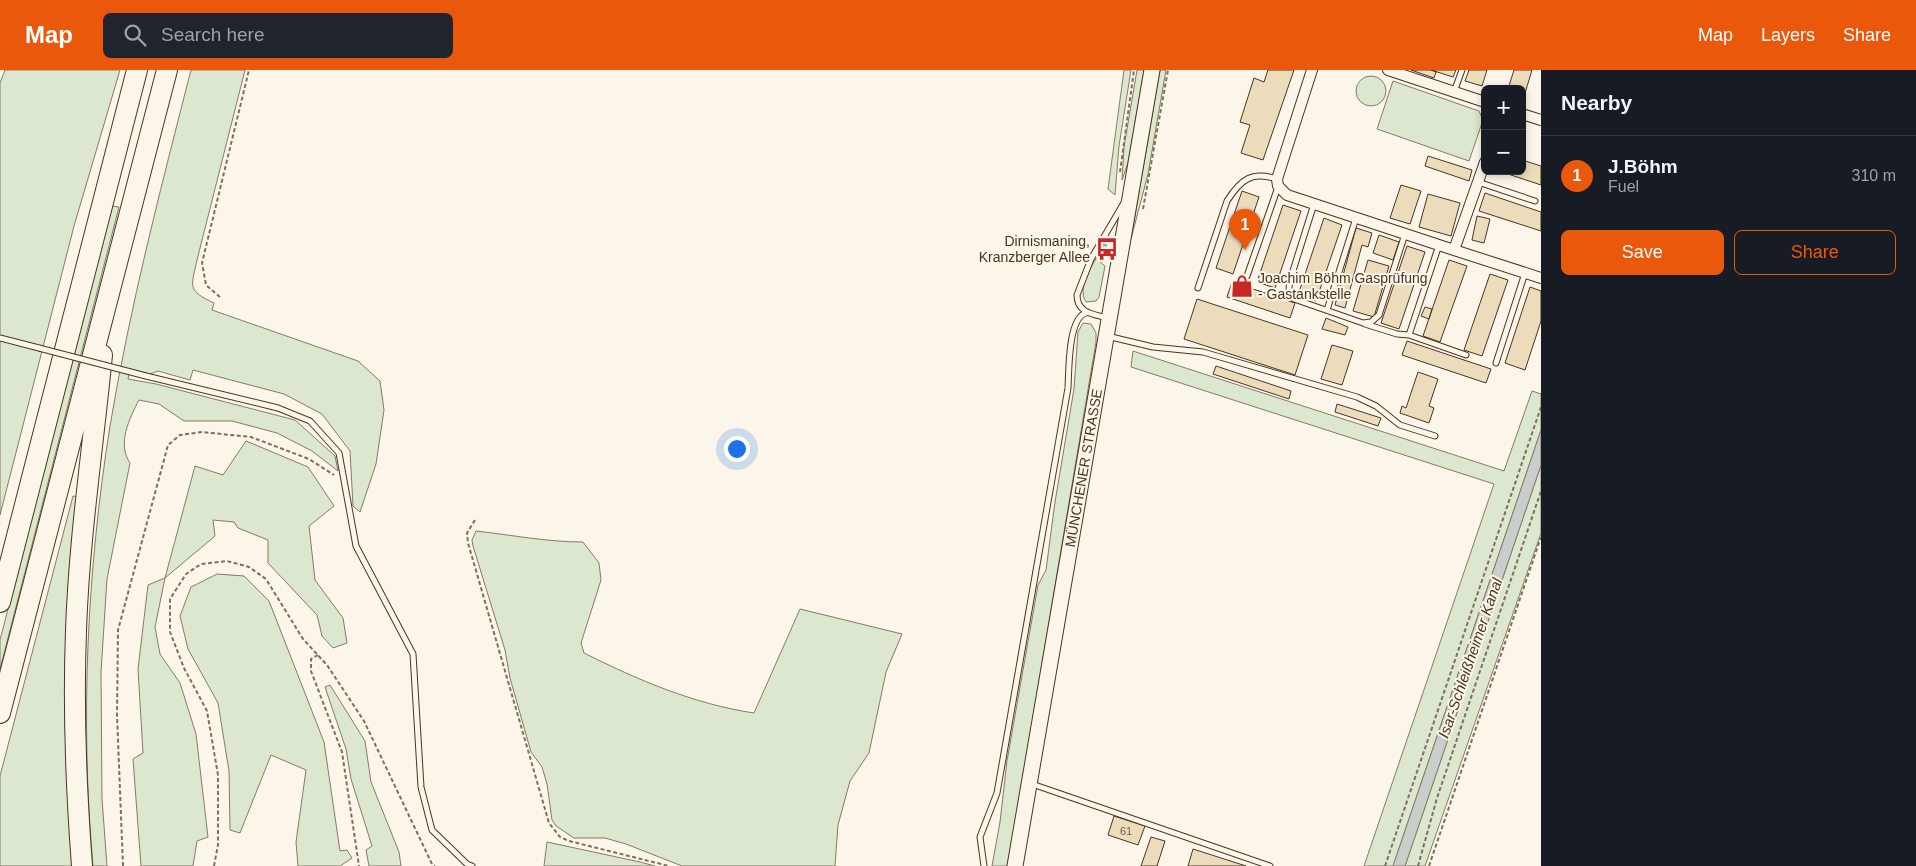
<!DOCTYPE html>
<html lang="en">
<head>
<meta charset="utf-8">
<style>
  :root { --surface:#171b24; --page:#20242c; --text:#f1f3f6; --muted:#9ea1a6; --line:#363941; --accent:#ea580c }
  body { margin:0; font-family:Arial,sans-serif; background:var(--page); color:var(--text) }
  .controls { position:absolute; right:15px; top:15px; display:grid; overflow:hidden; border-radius:8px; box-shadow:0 2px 8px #0003 }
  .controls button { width:45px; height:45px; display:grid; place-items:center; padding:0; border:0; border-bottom:1px solid var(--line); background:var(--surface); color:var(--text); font:25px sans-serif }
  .you { position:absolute; left:736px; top:378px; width:18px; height:18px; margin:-12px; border:4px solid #fff; border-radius:50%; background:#1a73e8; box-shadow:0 0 0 8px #1a73e833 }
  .badge { display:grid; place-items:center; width:32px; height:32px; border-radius:50%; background:var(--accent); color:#fff; font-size:16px; font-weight:700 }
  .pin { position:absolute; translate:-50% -41px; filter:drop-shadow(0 1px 2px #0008) }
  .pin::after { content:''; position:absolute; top:26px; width:18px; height:15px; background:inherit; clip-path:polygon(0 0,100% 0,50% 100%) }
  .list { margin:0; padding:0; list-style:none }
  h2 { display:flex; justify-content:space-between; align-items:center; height:65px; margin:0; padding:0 20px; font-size:21px }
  h2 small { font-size:16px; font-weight:400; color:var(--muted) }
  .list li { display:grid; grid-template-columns:32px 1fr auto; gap:15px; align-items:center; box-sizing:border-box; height:80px; padding:0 20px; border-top:1px solid var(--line) }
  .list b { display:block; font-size:19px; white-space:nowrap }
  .list p { margin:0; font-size:16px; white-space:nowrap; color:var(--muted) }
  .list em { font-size:16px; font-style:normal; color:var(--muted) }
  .actions { display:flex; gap:10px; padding:15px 20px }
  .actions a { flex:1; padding:11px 0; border:1px solid var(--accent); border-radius:8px; text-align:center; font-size:18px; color:var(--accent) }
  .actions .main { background:var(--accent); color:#fff }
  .icon { flex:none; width:28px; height:28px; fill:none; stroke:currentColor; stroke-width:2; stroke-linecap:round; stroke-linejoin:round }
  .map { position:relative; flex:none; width:1541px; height:796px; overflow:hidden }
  header { display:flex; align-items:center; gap:30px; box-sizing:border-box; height:70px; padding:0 25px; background:var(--accent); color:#fff }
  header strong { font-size:24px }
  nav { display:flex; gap:28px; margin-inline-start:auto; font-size:18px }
  .search { width:350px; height:45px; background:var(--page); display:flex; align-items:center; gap:12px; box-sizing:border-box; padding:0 18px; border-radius:8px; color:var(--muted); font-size:19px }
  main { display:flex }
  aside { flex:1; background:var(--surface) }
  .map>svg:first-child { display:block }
</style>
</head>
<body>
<header>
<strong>Map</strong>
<div class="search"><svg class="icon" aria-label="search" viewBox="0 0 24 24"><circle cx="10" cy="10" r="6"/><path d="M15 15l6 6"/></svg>Search here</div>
<nav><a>Map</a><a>Layers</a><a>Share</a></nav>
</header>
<main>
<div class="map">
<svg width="1541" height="796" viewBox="0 0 1541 796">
  <rect width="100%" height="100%" fill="#fbf6e9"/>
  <!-- green -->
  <path fill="#dce7d0" stroke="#887966" d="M 5,0 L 120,0 L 74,156 L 0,445 L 0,13 Z
    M 191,0 L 245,0 L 197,190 C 191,218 187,220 214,233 L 212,240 L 358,291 L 380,311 L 384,340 L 376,394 L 360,442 L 353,436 L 350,381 L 322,344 L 284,324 L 193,300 L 190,310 L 158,301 L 150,304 L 130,299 L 128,309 L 156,314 L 295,350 L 335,386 L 338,401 L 312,381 L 277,363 L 232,351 L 184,351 L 159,334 L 139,330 C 129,349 117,374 130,393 L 107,509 L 101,602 L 102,729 L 107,796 L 93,796 C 80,650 87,501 110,356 C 130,236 161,117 191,0 Z
    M 1124,0 L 1131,0 L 1119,76 L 1115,125 L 1108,119 Z
    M 1137,0 L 1144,0 L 1128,93 L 1122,110 L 1124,77 Z
    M 1160,0 L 1166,0 L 1148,104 L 1131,169 Z
    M1356 21a15 15 0 1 1 30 0a15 15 0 1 1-30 0Z
    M 1393,11 L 1479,41 L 1483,50 L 1469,91 L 1377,59 Z
    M 112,136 L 119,137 L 0,599 L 0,570 Z
    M 1107,171 L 1104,187 L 1100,186 L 1099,191 L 1105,196 L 1099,227 L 1096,231 L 1086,232 C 1075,215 1098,187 1107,171 Z
    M 1083,253 L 1091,254 L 1096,263 L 1096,272 L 1008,796 L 992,796 L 1000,752 L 1007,691 L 1038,515 L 1046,500 L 1055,432 L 1074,319 L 1078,262 Z
    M 1133,281 L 1504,401 L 1532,321 L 1541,324 L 1541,360 L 1393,796 L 1364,796 L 1494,414 L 1131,297 Z
    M 246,371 L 308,397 L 334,436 L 309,456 L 315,510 L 343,548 L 347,573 L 333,578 L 322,566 L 317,545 L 268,493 L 268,470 L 238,458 L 234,452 L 213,450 L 215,466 L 165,508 L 155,557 L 160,584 L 180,613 L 196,664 L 208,767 L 197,771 L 193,796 L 141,796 L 133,689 L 143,683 L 138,599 L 148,515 L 165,508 L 195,396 L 223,405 Z
    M 1541,395 L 1541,463 L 1425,796 L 1405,796 Z
    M 73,426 L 79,427 L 72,796 L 0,796 L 0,706 Z
    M 476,461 C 512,465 547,472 583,472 L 599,493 L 601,510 L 581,573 L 584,583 C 638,610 694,634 754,643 L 800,539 L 902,564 L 886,602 L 869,683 L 850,711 L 838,755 L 835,796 L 682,796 L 626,774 L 605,768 L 574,768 L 556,756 L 552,750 L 547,714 L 542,697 L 531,682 L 510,608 L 505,580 L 473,476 L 472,470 Z
    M 217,504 L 244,506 L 269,531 L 324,672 L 340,781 L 347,780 L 352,788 L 340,796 L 298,796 L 296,772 L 306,700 L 271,685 L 240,763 L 230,760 L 229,701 L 218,633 L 188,579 L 180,546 L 191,517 Z
    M 330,615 L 365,671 L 371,712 L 399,782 L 401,796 L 369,796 L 366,780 L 372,776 L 351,709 L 346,679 L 325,617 Z
    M 547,772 L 640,792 L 655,796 L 544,796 Z"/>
  <!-- water -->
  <path fill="#c9cecd" stroke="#887966" d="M 1541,360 L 1541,395 L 1405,796 L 1393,796 Z"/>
  <!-- building -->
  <path fill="#ecdcbc" stroke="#4a3520" d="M 1268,0 L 1294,0 L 1263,90 L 1241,83 L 1250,55 L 1240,52 L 1254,8 L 1264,12 Z
    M 1411,0 L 1431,0 L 1436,2 L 1434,8 Z
    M 1431,0 L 1456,0 L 1453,7 Z
    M 1469,0 L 1487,0 L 1482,16 L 1465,11 Z
    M 1514,0 L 1532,0 L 1523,30 L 1522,19 L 1508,19 Z
    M 1428,86 L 1472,100 L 1469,111 L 1425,96 Z
    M 1522,90 L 1541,96 L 1541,115 L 1499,101 L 1522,101 Z
    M 1401,115 L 1421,121 L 1410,154 L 1390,148 Z
    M 1242,121 L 1259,127 L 1233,204 L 1216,198 Z
    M 1485,123 L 1541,142 L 1541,161 L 1479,141 Z
    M 1428,124 L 1460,133 L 1451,166 L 1419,157 Z
    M 1283,135 L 1301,141 L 1275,218 L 1257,212 Z
    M 1477,146 L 1490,149 L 1484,173 L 1472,170 Z
    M 1324,148 L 1342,155 L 1316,231 L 1298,225 Z
    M 1356,158 L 1372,163 L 1368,177 L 1362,175 L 1345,238 L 1335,235 Z
    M 1379,165 L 1399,172 L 1393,190 L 1373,183 Z
    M 1407,176 L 1425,182 L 1399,259 L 1381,253 Z
    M 1368,190 L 1389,196 L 1374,247 L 1353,241 Z
    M 1449,190 L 1467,196 L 1440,272 L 1423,266 Z
    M 1490,204 L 1508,210 L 1482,286 L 1464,280 Z
    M 1232,212 L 1295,233 L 1290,248 L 1227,227 Z
    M 1530,217 L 1541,221 L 1541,251 L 1525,300 L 1505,293 Z
    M 1197,229 L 1308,265 L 1295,305 L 1184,269 Z
    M 1425,237 L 1432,239 L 1429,249 L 1421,246 Z
    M 1326,248 L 1348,257 L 1345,265 L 1322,259 Z
    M 1407,271 L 1491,299 L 1486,313 L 1402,285 Z
    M 1332,275 L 1353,281 L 1342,315 L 1321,309 Z
    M 1216,296 L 1291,321 L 1289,329 L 1213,304 Z
    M 1418,302 L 1438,309 L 1429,336 L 1434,338 L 1429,353 L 1400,343 L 1402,336 L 1406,338 Z
    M 1337,334 L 1381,348 L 1378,356 L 1335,342 Z
    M 1114,746 L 1145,756 L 1138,775 L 1108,765 Z
    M 1151,767 L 1165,771 L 1157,796 L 1141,796 Z
    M 1193,779 L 1246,796 L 1188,796 Z"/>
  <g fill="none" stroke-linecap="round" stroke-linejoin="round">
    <defs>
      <path id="lane" d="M 1454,22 L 1462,0
        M 1478,112 L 1535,131
        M 1314,134 L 1291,207 C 1289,215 1287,222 1294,229 L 1363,253 L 1371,252 L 1379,245 L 1405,164
        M 1247,206 L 1278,117
        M 1198,218 L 1227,131 C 1241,109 1252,101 1277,109
        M 1327,240 L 1356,148
        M 1107,248 C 1093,244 1077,243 1077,225 L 1091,189 L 1125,131
        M 1365,254 L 1397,264 L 1409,265 L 1466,285
        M 1409,265 L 1439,175
        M 1107,266 L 1153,277 L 1203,282 L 1357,327 L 1376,336 L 1400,355 L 1435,366
        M 0,268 L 39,278
        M 1496,293 L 1525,203
        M 146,306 L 278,338 L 310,351 L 339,383 L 356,476 L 413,584 L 421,717 L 432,760 L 467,794 L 472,796
        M 1032,714 L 1270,796
        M 984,796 L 980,767 L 997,723 L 1068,318 C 1069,300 1068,248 1086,243"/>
      <path id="street" d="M 1312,0 L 1277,109 L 1278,116 L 1287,125 L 1454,180 L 1485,92
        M 1388,0 L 1485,32
        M 1522,44 L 1541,50
        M 1454,180 L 1541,208"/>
      <g id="secondary">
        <path id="s1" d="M 1015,796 L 1152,0"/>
      </g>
      <path id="highway" d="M 0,532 L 137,0
        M 0,643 L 167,0
        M 82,796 C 76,717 73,640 76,561 C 79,469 93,377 102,285"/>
    </defs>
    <!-- lane casing -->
    <use href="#lane" stroke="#4a3520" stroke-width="7"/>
    <!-- street casing -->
    <use href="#street" stroke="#4a3520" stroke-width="12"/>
    <!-- secondary casing -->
    <use href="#secondary" stroke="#4a3520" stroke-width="17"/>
    <!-- highway casing -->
    <use href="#highway" stroke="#4a3520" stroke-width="22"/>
    <!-- path -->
    <path stroke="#7f6f5c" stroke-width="2" stroke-dasharray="4 2.5" stroke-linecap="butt" d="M 1120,102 L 1134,0
      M 1143,139 L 1168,0
      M 220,227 L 206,215 L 202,193 L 249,0
      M 475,450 L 467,463 L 468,473 L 549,753 L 560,767 L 569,771 L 669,796
      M 318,585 L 311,589 L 311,601 L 342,682 L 359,796
      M 123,796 L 117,645 L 118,560 L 168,375 L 180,365 L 202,362 L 251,367 L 309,389 L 334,405
      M 214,796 L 218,775 L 218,705 L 207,641 L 184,598 L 170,562 L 170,529 L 186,504 L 201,494 L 227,491 L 249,497 L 266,509 L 303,569 L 327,595 L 364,651 L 432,794 L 435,796
      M 1385,796 L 1541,337
      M 1418,796 L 1437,728 L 1541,421
      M 1429,796 L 1541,467"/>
    <!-- lane -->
    <use href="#lane" stroke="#fbf6e9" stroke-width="5"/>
    <!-- street -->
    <use href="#street" stroke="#fbf6e9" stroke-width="10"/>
    <!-- secondary -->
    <use href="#secondary" stroke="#fbf6e9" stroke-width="15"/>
    <!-- highway -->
    <use href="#highway" stroke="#fbf6e9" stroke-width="20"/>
    <defs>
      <path id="lane-bridge" d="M 39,278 L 146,306"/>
    </defs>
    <!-- lane-bridge casing -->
    <use href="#lane-bridge" stroke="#4a3520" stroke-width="7" stroke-linecap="butt"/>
    <!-- lane-bridge -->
    <use href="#lane-bridge" stroke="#fbf6e9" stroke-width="5"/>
  </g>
  <!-- icons -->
  <defs>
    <symbol id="bus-bare" viewBox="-9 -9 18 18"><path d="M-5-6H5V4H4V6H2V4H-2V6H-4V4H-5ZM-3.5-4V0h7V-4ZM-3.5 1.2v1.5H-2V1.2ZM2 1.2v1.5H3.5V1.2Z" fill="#c62828" stroke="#fbf6e9" stroke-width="2.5" paint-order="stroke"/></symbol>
    <symbol id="shop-bare" viewBox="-9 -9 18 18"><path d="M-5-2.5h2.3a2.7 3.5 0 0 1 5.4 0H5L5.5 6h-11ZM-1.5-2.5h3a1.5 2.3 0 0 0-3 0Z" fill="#c62828" stroke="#fbf6e9" stroke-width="2.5" paint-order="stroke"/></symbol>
  </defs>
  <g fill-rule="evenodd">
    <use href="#bus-bare" x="1091" y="163" width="32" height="32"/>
    <use href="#shop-bare" x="1226" y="200" width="32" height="32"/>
  </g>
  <g text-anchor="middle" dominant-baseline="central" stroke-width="4" stroke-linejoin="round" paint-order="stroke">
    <!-- number labels -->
    <g font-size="11" fill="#725f47">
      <text x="1126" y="761">61</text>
    </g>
    <!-- poi labels -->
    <g font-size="14" fill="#4a3520" stroke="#fbf6e9" text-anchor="end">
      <text x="1090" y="171">Dirnismaning,<tspan x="1090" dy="16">Kranzberger Allee</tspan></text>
      <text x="1258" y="208" text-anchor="start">Joachim Böhm Gasprüfung<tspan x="1258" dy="16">- Gastankstelle</tspan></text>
    </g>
    <!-- street labels -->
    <g font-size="14" fill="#4a3520" stroke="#fbf6e9">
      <text stroke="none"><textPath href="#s1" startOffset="404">MÜNCHENER STRASSE</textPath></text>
    </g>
    <!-- water labels -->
    <g font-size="15" font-style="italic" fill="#4a3520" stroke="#fbf6e9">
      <text transform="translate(1470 588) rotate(-71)">Isar-Schleißheimer Kanal</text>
    </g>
  </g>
</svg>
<div class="controls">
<button>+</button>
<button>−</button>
</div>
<div class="you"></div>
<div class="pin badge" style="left:1245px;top:180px">1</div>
</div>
<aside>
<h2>Nearby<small></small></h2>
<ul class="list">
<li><span class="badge">1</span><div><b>J.Böhm</b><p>Fuel</p></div><em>310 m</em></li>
</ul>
<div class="actions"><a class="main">Save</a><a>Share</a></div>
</aside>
</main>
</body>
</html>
